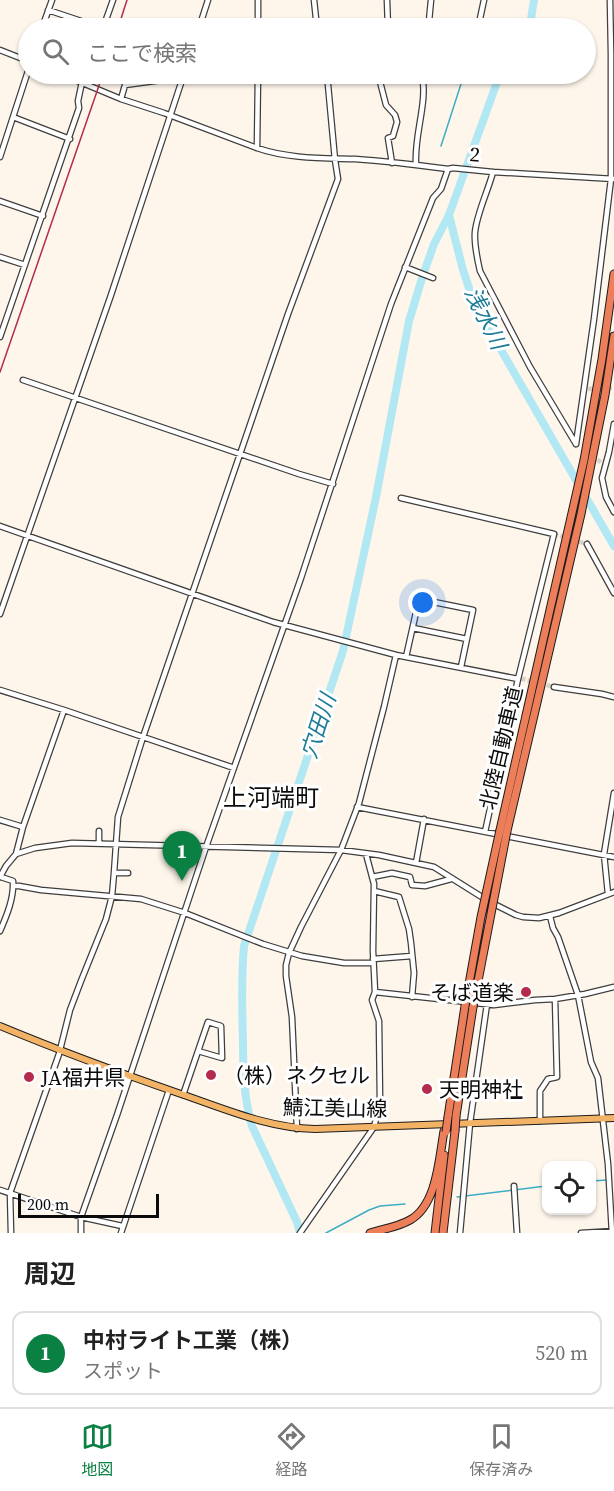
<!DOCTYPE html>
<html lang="ja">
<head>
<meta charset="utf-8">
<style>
  :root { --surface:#fff; --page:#f6f6f6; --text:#222; --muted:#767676; --line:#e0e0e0; --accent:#0b8043 }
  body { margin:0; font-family:"Source Serif 4","Noto Sans JP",serif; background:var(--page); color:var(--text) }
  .controls { position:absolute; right:18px; bottom:18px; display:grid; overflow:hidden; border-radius:12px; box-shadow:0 2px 4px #0004 }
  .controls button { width:54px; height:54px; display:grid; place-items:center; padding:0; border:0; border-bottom:2px solid var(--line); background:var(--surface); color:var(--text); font:30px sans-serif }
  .scale { position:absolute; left:18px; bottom:15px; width:141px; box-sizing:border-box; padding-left:6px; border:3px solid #0b0b0b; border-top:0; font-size:16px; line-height:21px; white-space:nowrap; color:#0b0b0b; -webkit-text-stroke:4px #fff; paint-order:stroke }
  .you { position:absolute; left:423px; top:603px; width:21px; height:21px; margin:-15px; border:4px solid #fff; border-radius:50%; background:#1a73e8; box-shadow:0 0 0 9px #1a73e833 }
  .badge { display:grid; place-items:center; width:39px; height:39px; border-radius:50%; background:var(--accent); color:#fff; font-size:20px; font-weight:700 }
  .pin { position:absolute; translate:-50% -50px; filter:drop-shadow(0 2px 3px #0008) }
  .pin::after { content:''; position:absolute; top:32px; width:21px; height:18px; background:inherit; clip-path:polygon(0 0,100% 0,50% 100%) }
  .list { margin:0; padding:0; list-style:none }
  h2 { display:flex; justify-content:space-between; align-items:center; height:78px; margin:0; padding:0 24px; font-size:26px }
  h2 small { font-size:20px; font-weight:400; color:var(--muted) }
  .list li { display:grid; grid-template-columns:39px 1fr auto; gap:18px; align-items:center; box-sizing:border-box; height:84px; margin:0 12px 12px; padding:0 12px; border:2px solid var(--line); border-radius:12px }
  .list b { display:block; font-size:22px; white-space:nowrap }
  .list p { margin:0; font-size:20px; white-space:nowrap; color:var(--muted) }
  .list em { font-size:20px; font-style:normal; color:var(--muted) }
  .icon { flex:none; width:33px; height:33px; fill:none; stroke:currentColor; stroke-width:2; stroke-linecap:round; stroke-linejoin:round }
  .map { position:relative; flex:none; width:614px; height:1233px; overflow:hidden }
  .search { position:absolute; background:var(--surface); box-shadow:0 2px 4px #0004; left:18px; right:18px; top:18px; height:66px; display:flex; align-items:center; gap:15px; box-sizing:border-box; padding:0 21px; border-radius:33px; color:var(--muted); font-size:22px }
  .sheet { height:174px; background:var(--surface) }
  nav { display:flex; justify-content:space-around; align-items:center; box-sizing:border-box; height:84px; border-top:2px solid var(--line); background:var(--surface); font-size:16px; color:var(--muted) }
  nav a { display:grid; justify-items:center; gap:3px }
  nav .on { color:var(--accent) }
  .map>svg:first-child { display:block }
</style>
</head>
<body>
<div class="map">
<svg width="614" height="1233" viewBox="0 0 614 1233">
  <rect width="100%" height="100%" fill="#fef6eb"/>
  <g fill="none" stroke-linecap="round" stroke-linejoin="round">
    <!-- stream -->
    <path stroke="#3dacc6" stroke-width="1.5" d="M 441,146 L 461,84 L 462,75
      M 592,1181 L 607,1180
      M 457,1197 L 546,1186
      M 326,1233 L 369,1210 L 380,1206 L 405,1204"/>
    <!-- river -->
    <path stroke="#b2e8f3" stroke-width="8" d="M 526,28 L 531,19 L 534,0
      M 449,215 L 463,270 L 474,303 L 614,546
      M 300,1233 L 297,1222 L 252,1126 C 244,1099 243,1071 243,1043 C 242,1011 241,979 244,946 L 343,651 L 376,497 L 409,321 L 423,275 L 434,244 L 449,215 L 500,74"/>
    <!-- minor-tunnel -->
    <path stroke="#dad3c9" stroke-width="4.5" stroke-dasharray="4.5 2" stroke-linecap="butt" d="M 588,389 L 614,388
      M 592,456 L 605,465
      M 554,534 L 587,544
      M 515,677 L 554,687"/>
    <defs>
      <path id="minor" d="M 258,0 L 258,28
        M 314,0 L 317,28
        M 387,0 L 388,28
        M 48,10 L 102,28
        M 42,28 L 52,0
        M 103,28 L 113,0
        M 199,28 L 208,0
        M 422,28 L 429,21 L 431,0
        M 478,28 L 484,0
        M 0,50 L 28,61
        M 61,74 L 121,99 L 164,113 L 257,148 C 289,159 322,158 355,159 C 386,161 418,165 448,169 L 453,168 L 493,172 L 614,179
        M 378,74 L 386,105 L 395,115 L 397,122 L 393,136 L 388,138 L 392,163
        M 464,74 L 464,75 L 468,79
        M 121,99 L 125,85 L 183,77 L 236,74
        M 13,117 L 70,139
        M 257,148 L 258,74
        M 0,157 L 28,71
        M 416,164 C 414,134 428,103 422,74
        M 493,172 C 488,191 477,213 475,232 C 474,245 477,258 480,271 L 530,367 L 576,444
        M 0,201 L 43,216
        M 0,257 L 25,265
        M 405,267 L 433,278
        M 0,337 L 79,108 L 78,101 L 82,82
        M 23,380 L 299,474 L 333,484
        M 614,424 L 609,452 L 602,478 L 606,497 L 614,512
        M 576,444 L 594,319 L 611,179 L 611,54 L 610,0
        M 401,498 L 554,534 L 518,679 L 485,832
        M 0,526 L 273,622 L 396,655 L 518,679
        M 587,544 L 614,593
        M 0,614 L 111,295 L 184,74
        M 413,628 L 467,639
        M 406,657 L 419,599 L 473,610 L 461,667
        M 554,687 L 602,694 L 614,697
        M 0,690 L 64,710 L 234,768
        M 357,807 L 614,857
        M 0,820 L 23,827
        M 99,831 L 99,843
        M 16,854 L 35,848 L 72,843 L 341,850 L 379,855 L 434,867 L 485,899
        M 416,863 L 424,819
        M 114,873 L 128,873
        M 0,877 L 6,866 L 16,854 L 23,827 L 64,710
        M 372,877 L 392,873 L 410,877 L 412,885 L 425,886 L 451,879
        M 13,886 L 19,886 L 41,890 L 141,899 L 185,913 L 263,944 L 302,956 L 344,963 L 373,963
        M 374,891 L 399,897 L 409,929 L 411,943 L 414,973 L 412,997
        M 608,894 L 604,854 L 614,793
        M 492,903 L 516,915 L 523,917 L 539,918 L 559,913 L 614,892
        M 550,916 L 553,928 L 558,937 L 578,995 L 591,1062 L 598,1078 L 608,1164 L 612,1233
        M 0,931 C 7,915 14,898 13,881 L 1,877
        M 373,959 L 412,956
        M 375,992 L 494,1005 L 535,1000 L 555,999 L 585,994 L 614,987
        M 183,1095 L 208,1022 L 221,1026 L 222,1058 L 198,1051
        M 540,1121 L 540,1091 L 548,1079 L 557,1077 L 555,999
        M 297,1129 L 292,1017 L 286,976 L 286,965 L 289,953 L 301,927 L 341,850 L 359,803 L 384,707 L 396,655
        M 514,1186 L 517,1233
        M 0,1190 L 81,1217 L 122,1226
        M 11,1233 L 10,1193 L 59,1054 L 70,1010 L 81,981 L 106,919 L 112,896 L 114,873 L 118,817 L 143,737 L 288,314 L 338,179 L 335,160 L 327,74
        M 81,1233 L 81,1217 L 117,1115 L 206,847 L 301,578 L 391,304 L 433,198 L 441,189 L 448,169
        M 121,1233 L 169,1090
        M 300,1233 L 374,1127 L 380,1103 L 379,1021 L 372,1000 L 375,992 L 373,951 L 374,884 L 366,854
        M 460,1233 L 470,1123 L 487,1004
        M 581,1233 L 614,1231"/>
      <path id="major" d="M 0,1026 C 60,1051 120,1073 181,1094 C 225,1109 268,1128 315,1129 L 614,1118"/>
      <path id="highway" d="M 500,830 L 584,460 L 602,359 L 614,274
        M 507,831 L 581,514 L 605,395 L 614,336
        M 456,1116 L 473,1007
        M 448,1117 L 465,1006
        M 370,1233 C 383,1229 398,1227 410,1220 C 437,1205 439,1159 444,1131
        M 435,1233 L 444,1155
        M 443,1233 L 455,1131"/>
    </defs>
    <!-- minor casing -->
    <use href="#minor" stroke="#3e3e3e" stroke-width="7"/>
    <!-- major casing -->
    <use href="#major" stroke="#1c1c1c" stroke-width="8"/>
    <!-- highway casing -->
    <use href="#highway" stroke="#1c1c1c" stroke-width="9"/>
    <!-- minor -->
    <use href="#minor" stroke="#fff" stroke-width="4.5"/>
    <!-- major -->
    <use href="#major" stroke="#f2b367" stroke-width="6"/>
    <!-- highway -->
    <use href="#highway" stroke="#ed7e5a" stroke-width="7"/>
    <!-- rail -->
    <path stroke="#b42b4e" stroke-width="1.5" d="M 118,28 L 127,0
      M 0,372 L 103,74"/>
    <defs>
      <path id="highway-bridge" d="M 465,1006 L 481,917 L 500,830
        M 473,1007 L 507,831
        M 455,1131 L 456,1116
        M 446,1132 L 448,1117"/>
    </defs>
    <!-- highway-bridge casing -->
    <use href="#highway-bridge" stroke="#1c1c1c" stroke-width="9" stroke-linecap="butt"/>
    <!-- highway-bridge -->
    <use href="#highway-bridge" stroke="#ed7e5a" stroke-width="7"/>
  </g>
  <!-- markers -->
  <g fill="#b42b4e" stroke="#fff" stroke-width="2">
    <circle cx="526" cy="992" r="6"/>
    <circle cx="211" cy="1075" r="6"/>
    <circle cx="29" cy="1077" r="6"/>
    <circle cx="427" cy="1089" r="6"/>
  </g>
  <g text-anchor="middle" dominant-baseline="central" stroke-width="6" stroke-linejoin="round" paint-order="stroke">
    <!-- street labels -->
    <g font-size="21" fill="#0b0b0b" stroke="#fff">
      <text transform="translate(475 154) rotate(5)">2</text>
      <text transform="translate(501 748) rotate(-77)">北陸自動車道</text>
      <text transform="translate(335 1108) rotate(1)">鯖江美山線</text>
    </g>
    <!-- poi labels -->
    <g font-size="21" fill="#0b0b0b" stroke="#fff" text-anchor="start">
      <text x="514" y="992" text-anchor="end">そば道楽</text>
      <text x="223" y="1075">（株）ネクセル</text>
      <text x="41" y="1077">JA福井県</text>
      <text x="439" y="1089">天明神社</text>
    </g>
    <!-- water labels -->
    <g font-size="22" font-style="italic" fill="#1c7b96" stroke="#fff">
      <text transform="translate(486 318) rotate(64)">浅水川</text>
      <text transform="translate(318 726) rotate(-72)">穴田川</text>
    </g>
    <!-- quarter labels -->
    <g font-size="24" fill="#0b0b0b" stroke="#fff">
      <text x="271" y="797">上河端町</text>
    </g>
  </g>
</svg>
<div class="controls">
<button><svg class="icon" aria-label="locate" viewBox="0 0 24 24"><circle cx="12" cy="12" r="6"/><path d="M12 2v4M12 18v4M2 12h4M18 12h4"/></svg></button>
</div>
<div class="scale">200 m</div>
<div class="you"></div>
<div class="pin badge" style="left:182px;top:881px">1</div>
<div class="search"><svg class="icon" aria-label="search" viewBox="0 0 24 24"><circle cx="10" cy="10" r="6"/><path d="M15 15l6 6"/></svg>ここで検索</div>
</div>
<section class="sheet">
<h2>周辺<small></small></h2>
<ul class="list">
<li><span class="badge">1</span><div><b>中村ライト工業（株）</b><p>スポット</p></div><em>520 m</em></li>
</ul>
</section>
<nav>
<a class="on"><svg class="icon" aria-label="map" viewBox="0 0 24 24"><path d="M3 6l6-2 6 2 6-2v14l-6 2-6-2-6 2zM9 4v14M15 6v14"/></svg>地図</a>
<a><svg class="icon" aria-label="directions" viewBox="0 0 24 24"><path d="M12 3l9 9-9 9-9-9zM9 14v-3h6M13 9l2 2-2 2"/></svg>経路</a>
<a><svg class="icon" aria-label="saved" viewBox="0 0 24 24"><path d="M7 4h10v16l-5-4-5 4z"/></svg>保存済み</a>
</nav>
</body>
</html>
